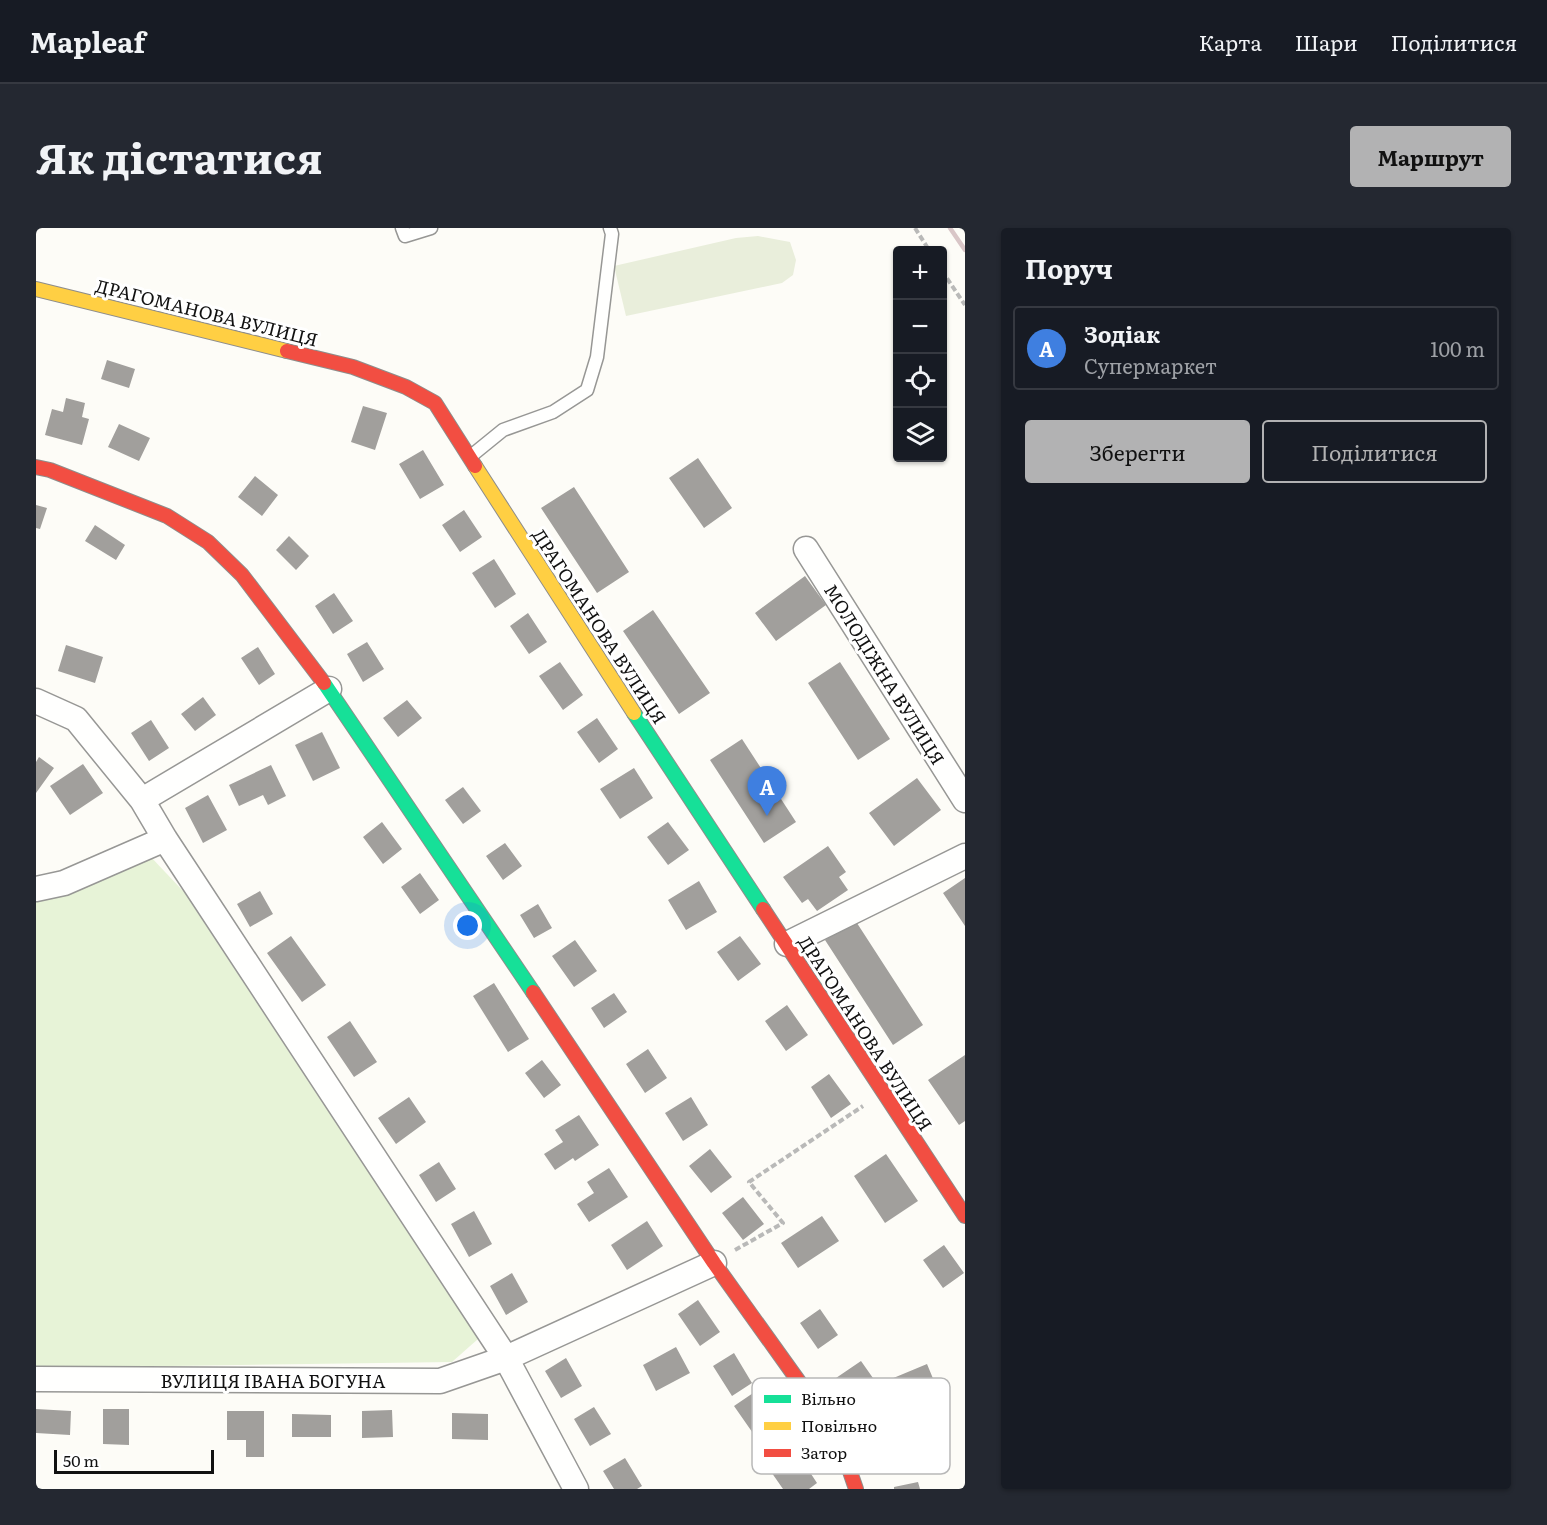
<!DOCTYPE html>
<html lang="uk">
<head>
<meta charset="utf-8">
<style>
  :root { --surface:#171b24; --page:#242831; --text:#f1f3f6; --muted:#9ea1a6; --line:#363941; --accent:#b2b2b3 }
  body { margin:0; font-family:Literata,serif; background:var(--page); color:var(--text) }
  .controls { position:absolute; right:18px; top:18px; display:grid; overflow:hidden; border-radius:6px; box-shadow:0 2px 4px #0004 }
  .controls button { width:54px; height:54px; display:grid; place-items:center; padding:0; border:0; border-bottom:2px solid var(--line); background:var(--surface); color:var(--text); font:30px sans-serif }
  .scale { position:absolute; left:18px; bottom:15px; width:160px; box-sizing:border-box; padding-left:6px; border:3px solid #111; border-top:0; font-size:16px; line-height:21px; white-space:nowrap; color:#111; -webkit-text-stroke:4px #fff; paint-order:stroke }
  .you { position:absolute; left:432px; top:698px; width:21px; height:21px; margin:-15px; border:4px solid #fff; border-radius:50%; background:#1a73e8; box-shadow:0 0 0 9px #1a73e833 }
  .badge { display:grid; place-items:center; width:39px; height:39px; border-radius:50%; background:var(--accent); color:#fff; font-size:20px; font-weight:700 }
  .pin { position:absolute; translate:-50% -50px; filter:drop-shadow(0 2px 3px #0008) }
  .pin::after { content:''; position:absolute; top:32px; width:21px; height:18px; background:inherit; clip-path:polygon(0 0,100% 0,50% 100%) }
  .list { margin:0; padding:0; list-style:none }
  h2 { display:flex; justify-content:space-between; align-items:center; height:78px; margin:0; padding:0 24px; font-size:26px }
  h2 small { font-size:20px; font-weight:400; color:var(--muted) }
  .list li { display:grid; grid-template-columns:39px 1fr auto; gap:18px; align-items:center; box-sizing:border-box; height:84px; margin:0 12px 12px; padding:0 12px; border:2px solid var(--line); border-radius:6px }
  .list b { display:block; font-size:22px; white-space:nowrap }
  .list p { margin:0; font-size:20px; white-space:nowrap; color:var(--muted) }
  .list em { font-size:20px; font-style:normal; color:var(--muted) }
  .actions { display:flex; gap:12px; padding:18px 24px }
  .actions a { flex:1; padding:14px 0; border:2px solid var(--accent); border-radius:6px; text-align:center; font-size:21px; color:var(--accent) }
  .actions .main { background:var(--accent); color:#111 }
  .icon { flex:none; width:33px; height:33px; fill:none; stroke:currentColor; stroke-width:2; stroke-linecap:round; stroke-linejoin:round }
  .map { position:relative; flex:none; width:929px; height:1261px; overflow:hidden; border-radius:6px }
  header { display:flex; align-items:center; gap:36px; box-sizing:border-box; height:84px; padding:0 30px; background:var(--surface); border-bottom:2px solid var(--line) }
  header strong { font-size:28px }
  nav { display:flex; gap:33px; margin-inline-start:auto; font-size:21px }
  .intro { display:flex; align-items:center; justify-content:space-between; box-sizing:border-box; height:144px; padding:0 36px }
  h1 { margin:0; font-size:42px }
  .button { padding:15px 27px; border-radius:6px; background:var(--accent); color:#111; font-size:21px; font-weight:700 }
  main { display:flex; gap:36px; padding:0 36px }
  aside { flex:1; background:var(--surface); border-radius:6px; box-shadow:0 2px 4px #0004 }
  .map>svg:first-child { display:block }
</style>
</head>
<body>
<header>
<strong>Mapleaf</strong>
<nav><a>Карта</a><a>Шари</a><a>Поділитися</a></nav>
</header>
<div class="intro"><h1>Як дістатися</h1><a class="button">Маршрут</a></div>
<main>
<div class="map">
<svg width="929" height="1261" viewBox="0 0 929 1261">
  <rect width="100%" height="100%" fill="#fdfcf7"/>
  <!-- green -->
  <path fill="#e7f3d7" d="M 113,627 L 148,664 L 442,1111 L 416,1134 L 0,1140 L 0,672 Z"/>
  <!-- cemetery -->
  <path fill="#e9eedb" d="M 722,8 L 754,14 L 760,32 L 757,47 L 746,55 L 590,88 L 578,38 L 700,10 Z"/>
  <!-- building -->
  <path fill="#a19f9c" d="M 71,132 L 99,141 L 93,160 L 65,151 Z
    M 30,170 L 49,175 L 46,189 L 53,191 L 46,217 L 9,207 L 16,181 L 27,184 Z
    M 327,178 L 351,185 L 339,222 L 315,214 Z
    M 83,196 L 114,210 L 103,233 L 72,219 Z
    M 387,222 L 408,257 L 384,271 L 363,236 Z
    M 662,230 L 696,280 L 668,300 L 633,250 Z
    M 219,248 L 242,267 L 226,288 L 202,269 Z
    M 538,259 L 593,344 L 561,365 L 505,280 Z
    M 0,277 L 11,280 L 4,301 L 0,300 Z
    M 428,282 L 446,309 L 424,324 L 406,297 Z
    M 59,297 L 89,317 L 80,332 L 49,313 Z
    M 253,308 L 273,328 L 260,342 L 240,322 Z
    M 458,331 L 480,366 L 459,380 L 436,345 Z
    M 769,348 L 790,377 L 740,413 L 719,385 Z
    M 298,365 L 317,393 L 297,406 L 279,378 Z
    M 617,382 L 674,465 L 643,486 L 587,403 Z
    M 492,385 L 511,414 L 493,426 L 474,398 Z
    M 331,414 L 348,441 L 327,454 L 311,426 Z
    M 30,417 L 67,429 L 59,455 L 22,443 Z
    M 222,419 L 239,446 L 223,457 L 205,430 Z
    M 524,434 L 547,467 L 527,482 L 503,448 Z
    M 804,434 L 854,511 L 822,532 L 772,455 Z
    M 167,469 L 180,487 L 159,503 L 145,486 Z
    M 371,472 L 386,490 L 362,509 L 347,490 Z
    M 561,490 L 582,521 L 563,535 L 541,504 Z
    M 115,492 L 133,520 L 113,533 L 95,505 Z
    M 286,504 L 304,540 L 277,553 L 259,517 Z
    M 706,511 L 760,594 L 728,615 L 674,532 Z
    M 3,529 L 18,540 L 0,565 L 0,534 Z
    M 47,536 L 67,565 L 34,587 L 14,558 Z
    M 235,537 L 250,568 L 232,577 L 227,567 L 203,578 L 193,557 Z
    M 598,540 L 617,570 L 584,591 L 564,561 Z
    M 881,550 L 905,582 L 858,618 L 833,585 Z
    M 427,559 L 445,583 L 427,596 L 409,572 Z
    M 172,567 L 191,602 L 167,615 L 149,580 Z
    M 346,594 L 366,621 L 347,636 L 327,609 Z
    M 632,594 L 653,622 L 632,637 L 611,609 Z
    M 469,615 L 486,638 L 467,652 L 450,628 Z
    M 792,618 L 810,644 L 803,649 L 812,662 L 781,683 L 772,671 L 766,675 L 747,649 Z
    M 384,645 L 403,672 L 384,686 L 365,659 Z
    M 929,650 L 929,698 L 907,665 Z
    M 663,653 L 681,684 L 650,702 L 632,672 Z
    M 224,663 L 237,686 L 214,699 L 201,676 Z
    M 502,676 L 516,700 L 498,710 L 484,687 Z
    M 819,692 L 887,797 L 857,817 L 789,712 Z
    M 255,708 L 290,757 L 266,774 L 231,725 Z
    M 704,708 L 725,736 L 702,753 L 681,724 Z
    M 539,712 L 561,743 L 538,759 L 516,728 Z
    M 458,755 L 493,811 L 472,824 L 437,768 Z
    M 578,765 L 591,784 L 568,800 L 555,780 Z
    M 751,777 L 772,807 L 750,823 L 729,793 Z
    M 314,793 L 341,834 L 318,849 L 291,809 Z
    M 612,821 L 631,850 L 609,865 L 590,836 Z
    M 929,827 L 929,893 L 923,897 L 892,852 Z
    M 506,832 L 525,857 L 508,870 L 489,845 Z
    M 793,846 L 815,876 L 795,890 L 775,859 Z
    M 373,869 L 390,894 L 360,916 L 342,890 Z
    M 655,869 L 672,897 L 647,913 L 629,885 Z
    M 543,887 L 563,917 L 539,933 L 537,930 L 519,942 L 508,926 L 527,914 L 519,902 Z
    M 674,921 L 696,949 L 675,965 L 653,938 Z
    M 850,926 L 882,973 L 849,995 L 818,948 Z
    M 403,934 L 420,961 L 400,974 L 383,947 Z
    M 573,940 L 592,969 L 553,994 L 541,976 L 558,965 L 551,954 Z
    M 707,969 L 728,996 L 707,1012 L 686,985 Z
    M 438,983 L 456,1016 L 433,1029 L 415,996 Z
    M 786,988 L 803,1013 L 762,1040 L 745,1015 Z
    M 611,993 L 627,1018 L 591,1042 L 575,1017 Z
    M 908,1017 L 928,1045 L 907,1060 L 887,1032 Z
    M 476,1045 L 492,1074 L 470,1087 L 454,1058 Z
    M 662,1072 L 684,1104 L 664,1118 L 642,1086 Z
    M 784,1081 L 802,1107 L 782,1121 L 764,1095 Z
    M 640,1119 L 654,1145 L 620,1163 L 607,1137 Z
    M 698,1125 L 716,1155 L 696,1168 L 677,1138 Z
    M 530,1130 L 546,1158 L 525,1170 L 509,1143 Z
    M 825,1133 L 844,1160 L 820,1177 L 800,1150 Z
    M 891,1136 L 903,1165 L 867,1180 L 855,1151 Z
    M 723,1161 L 745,1194 L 721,1211 L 698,1178 Z
    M 558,1179 L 575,1206 L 554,1218 L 538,1191 Z
    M 0,1181 L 35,1183 L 34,1207 L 0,1205 Z
    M 67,1181 L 93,1181 L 93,1217 L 67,1216 Z
    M 356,1182 L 357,1209 L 326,1210 L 326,1183 Z
    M 191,1183 L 228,1183 L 228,1229 L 210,1229 L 210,1212 L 191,1212 Z
    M 416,1185 L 452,1186 L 452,1212 L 416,1211 Z
    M 256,1186 L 295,1187 L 295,1209 L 256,1209 Z
    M 758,1220 L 781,1255 L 773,1261 L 747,1261 L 731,1238 Z
    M 589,1230 L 606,1258 L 601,1261 L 578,1261 L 567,1243 Z
    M 882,1254 L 884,1261 L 858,1261 L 858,1259 Z"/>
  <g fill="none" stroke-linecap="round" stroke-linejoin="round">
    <defs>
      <path id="lane" d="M 366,0 L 369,8 L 395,0
        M 435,228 L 467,202 L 517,184 L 551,162 L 561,129 L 576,6 L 574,0"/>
      <path id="street" d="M 770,321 L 929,572
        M 0,473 L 40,491 L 106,572 L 129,611 L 470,1130 L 540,1261
        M 106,572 L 293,461
        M 0,661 L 28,655 L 129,611
        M 751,716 L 929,628
        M 0,1151 L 404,1153 L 470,1130 L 678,1035"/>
      <path id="fast" d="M 288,455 L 497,764
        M 598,485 L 727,681"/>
      <path id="slow" d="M 0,61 L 251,123
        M 439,238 L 598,485"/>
      <path id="jam" d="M 251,123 L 317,139 L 370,159 L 399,175 L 439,238
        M 0,239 L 14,242 L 131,288 L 172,314 L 206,347 L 288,455
        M 727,681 L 929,988
        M 497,764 L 678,1035 L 766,1158 L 808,1226 L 820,1261"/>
    </defs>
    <!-- lane casing -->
    <use href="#lane" stroke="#979795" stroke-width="15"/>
    <!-- street casing -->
    <use href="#street" stroke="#979795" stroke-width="27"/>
    <!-- fast casing -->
    <use href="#fast" stroke="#8e8d8b" stroke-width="16"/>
    <!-- slow casing -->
    <use href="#slow" stroke="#8e8d8b" stroke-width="16"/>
    <!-- jam casing -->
    <use href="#jam" stroke="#8e8d8b" stroke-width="16"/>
    <!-- path -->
    <path stroke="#b9b9b8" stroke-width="4" stroke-dasharray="6 3" stroke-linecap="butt" d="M 879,0 L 893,22
      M 906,43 L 929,77
      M 699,1022 L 747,995 L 713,954 L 827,878"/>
    <!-- lane -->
    <use href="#lane" stroke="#fffffe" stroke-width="12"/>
    <!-- street -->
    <use href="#street" stroke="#fffffe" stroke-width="24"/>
    <!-- fast -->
    <use href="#fast" stroke="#16e098" stroke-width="14"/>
    <!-- slow -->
    <use href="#slow" stroke="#ffcf43" stroke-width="14"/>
    <!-- jam -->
    <use href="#jam" stroke="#f24e42" stroke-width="14"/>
    <!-- rail -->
    <path stroke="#d9c6c7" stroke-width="4.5" d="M 914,0 L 929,22"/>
  </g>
  <g text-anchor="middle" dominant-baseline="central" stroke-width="6" stroke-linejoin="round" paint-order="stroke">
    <!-- street labels -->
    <g font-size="18" fill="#111" stroke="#fff">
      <text transform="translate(171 84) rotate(14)">ДРАГОМАНОВА ВУЛИЦЯ</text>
      <text transform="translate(564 398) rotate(57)">ДРАГОМАНОВА ВУЛИЦЯ</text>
      <text transform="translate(849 446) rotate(58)">МОЛОДІЖНА ВУЛИЦЯ</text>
      <text transform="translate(830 805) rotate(57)">ДРАГОМАНОВА ВУЛИЦЯ</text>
      <text x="237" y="1152">ВУЛИЦЯ ІВАНА БОГУНА</text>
    </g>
  </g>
  <!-- legend -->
  <rect x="716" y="1150" width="198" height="96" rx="9" fill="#fff" stroke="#b8b8b8" stroke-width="1.5"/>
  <rect x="728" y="1167" width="27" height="8" fill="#16e098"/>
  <rect x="728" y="1194" width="27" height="8" fill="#ffcf43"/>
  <rect x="728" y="1221" width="27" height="8" fill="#f24e42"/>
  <g font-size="16" fill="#111">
    <text x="765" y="1177">Вільно</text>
    <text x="765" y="1204">Повільно</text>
    <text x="765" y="1231">Затор</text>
  </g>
</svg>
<div class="controls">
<button>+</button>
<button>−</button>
<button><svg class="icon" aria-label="locate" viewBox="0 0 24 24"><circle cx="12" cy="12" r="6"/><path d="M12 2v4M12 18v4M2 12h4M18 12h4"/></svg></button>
<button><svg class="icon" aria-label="layers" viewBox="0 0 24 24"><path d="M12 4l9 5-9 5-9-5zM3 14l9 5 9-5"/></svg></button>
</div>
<div class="scale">50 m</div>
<div class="you"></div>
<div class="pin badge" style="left:731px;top:588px;background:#3f7fe0">A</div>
</div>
<aside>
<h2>Поруч<small></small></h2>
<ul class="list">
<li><span class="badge" style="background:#3f7fe0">A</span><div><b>Зодiак</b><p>Супермаркет</p></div><em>100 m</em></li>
</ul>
<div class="actions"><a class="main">Зберегти</a><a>Поділитися</a></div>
</aside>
</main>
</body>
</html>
